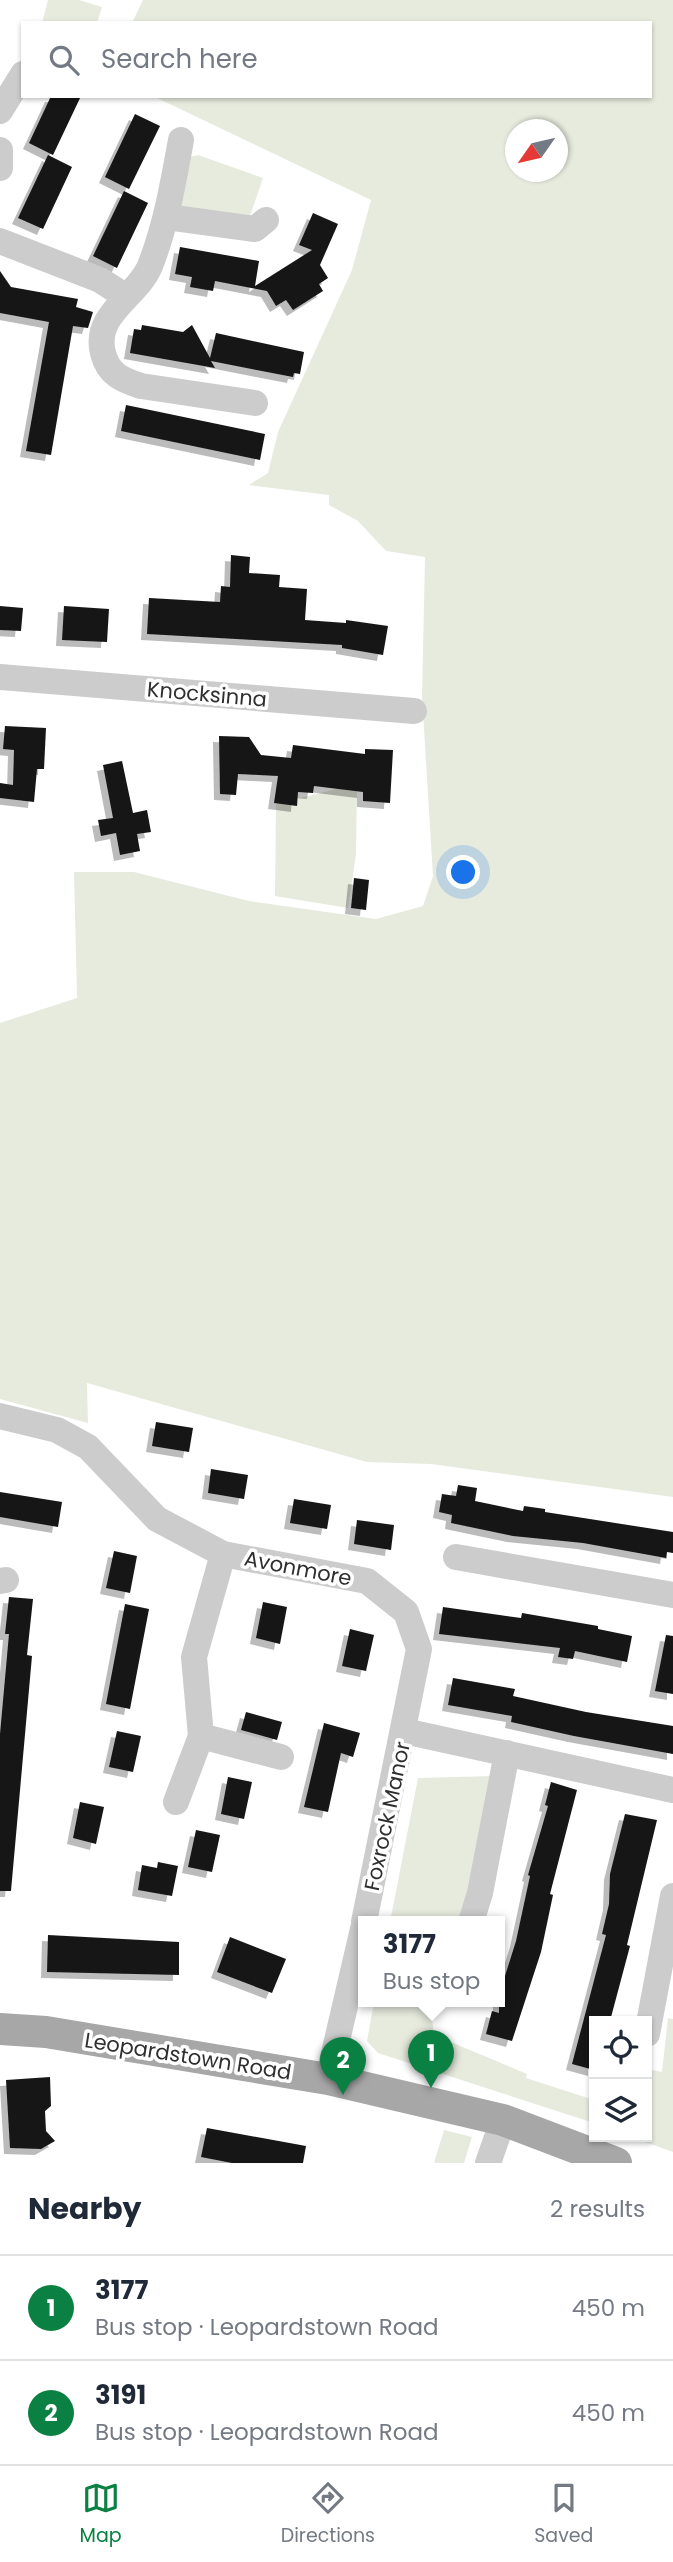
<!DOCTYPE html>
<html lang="en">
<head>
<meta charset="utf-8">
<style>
  :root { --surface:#fff; --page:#f6f6f7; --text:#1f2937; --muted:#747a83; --line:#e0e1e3; --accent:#0b8043 }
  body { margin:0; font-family:Poppins,sans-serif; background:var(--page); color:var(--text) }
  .controls { position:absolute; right:21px; bottom:21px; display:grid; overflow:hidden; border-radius:0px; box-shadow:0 2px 5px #0004 }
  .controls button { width:63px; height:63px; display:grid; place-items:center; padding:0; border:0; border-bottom:2px solid var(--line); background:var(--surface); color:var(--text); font:35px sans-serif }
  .compass { position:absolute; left:505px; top:119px; width:63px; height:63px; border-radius:50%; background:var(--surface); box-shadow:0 2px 5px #0004; rotate:236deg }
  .you { position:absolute; left:464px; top:873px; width:24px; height:24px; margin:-18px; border:5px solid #fff; border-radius:50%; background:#1a73e8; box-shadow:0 0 0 10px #1a73e833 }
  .badge { display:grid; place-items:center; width:46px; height:46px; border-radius:50%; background:var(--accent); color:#fff; font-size:23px; font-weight:700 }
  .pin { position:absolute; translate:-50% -58px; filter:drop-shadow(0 2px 4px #0008) }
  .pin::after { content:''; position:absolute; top:37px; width:24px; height:21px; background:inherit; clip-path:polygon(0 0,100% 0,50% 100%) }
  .popup { position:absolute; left:358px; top:1916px; width:147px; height:91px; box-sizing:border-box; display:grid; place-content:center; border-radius:0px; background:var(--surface); filter:drop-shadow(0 2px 5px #0005); font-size:23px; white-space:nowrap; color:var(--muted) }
  .popup b { font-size:26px; color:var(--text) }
  .popup::after { content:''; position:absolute; left:50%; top:100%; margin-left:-14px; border:14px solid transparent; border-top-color:var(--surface) }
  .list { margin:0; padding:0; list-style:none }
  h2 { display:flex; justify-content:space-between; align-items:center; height:91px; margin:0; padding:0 28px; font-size:30px }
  h2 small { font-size:23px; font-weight:400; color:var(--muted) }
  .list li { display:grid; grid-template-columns:46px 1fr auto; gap:21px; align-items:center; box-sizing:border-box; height:105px; padding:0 28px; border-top:2px solid var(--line) }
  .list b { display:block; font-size:26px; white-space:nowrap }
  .list p { margin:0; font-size:23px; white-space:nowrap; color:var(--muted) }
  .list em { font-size:23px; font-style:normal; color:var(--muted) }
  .icon { flex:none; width:38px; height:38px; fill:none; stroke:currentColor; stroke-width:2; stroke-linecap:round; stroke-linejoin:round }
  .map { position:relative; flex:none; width:673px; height:2163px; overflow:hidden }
  .search { position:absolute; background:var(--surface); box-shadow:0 2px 5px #0004; left:21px; right:21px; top:21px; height:77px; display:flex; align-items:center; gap:18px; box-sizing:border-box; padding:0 24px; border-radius:0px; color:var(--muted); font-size:26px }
  .sheet { height:301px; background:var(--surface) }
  nav { display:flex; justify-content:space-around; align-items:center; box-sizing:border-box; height:98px; border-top:2px solid var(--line); background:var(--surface); font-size:19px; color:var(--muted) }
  nav a { display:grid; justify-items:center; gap:4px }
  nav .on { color:var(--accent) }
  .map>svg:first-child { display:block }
</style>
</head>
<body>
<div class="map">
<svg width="673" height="2163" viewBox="0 0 673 2163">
  <defs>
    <filter id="shadow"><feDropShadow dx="-6" dy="6" stdDeviation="0" flood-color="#0004"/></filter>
  </defs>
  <rect width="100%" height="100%" fill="#fff"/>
  <!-- green -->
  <path fill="#e7ebde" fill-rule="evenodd" d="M 48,0 L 79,0 L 102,7 L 97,23 L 42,23 Z
    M 143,0 L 673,0 L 673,1497 L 431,1464 L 367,1462 L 87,1383 L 88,1423 L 0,1399 L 0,1023 L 77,998 L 74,872 L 134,872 L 249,901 L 376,919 L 423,906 L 433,876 L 422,696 L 425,557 L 386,551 L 358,521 L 329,505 L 329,495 L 249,485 L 268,473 L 278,432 L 352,270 L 371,200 L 153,96 L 650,96 L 650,23 L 132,23 ZM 516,130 L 558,130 L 558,172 L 516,172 Z
    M 198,155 L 263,178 L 249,219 L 181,212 L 175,198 L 185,158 Z
    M 349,786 L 357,791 L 356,854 L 348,908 L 275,896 L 276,804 Z
    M 493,1776 L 464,1922 L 390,1922 L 418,1778 Z
    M 374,2002 L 430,2002 L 434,2035 L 527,2074 L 526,2078 L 594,2100 L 594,2123 L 378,2053 L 367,2041 Z
    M 668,2018 L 673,2019 L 673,2152 L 631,2137 L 647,2137 L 647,2069 L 662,2072 Z
    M 444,2130 L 472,2137 L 464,2163 L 434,2163 Z"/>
  <!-- building -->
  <path fill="#161616" filter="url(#shadow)" d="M 51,96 L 81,96 L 53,155 L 29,143 Z
    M 135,114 L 160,126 L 129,189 L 105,177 Z
    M 48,155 L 72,167 L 43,229 L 18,218 Z
    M 124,191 L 148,203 L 117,268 L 93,256 Z
    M 313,213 L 338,224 L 320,265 L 328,278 L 319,284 L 323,291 L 293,310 L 286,300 L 276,306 L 267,291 L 215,281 L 213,291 L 190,287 L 192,277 L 175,274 L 180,247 L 259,261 L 255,286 L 312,250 L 299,245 Z
    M 0,271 L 11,287 L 78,299 L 76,307 L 93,312 L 88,328 L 73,326 L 51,455 L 26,451 L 49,322 L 0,313 Z
    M 142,325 L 183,332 L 192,325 L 210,358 L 216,333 L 304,352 L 300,374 L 294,373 L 293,377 L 211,361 L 215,368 L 130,353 L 134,329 L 141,330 Z
    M 126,405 L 265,434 L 260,460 L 121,431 Z
    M 231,555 L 250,557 L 249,573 L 280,575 L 279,587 L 307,589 L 305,620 L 346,623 L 346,620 L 388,626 L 383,655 L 342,648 L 342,645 L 147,634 L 149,598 L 220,602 L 221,586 L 230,587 Z
    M 0,606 L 23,608 L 21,631 L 0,630 Z
    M 64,606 L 109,609 L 107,642 L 62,640 Z
    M 5,726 L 46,728 L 44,769 L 37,769 L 34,802 L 0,798 L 0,783 L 13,785 L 14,750 L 3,749 Z
    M 219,736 L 249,737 L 261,755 L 291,758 L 293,745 L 365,754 L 365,749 L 393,750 L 390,803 L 363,801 L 363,792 L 314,786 L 313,793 L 298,792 L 297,806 L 274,803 L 278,776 L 238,774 L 236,795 L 220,794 Z
    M 122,761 L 133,813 L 147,810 L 151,832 L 137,834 L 140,851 L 120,855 L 116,833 L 101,836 L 98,820 L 113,818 L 103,765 Z
    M 354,878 L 369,880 L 366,910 L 351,908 Z
    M 156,1422 L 193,1428 L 189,1452 L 152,1446 Z
    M 211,1469 L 248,1475 L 244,1499 L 208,1493 Z
    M 458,1485 L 477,1488 L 475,1501 L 523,1511 L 524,1506 L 545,1509 L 545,1512 L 673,1532 L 673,1553 L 667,1552 L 666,1558 L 583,1543 L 513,1536 L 451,1523 L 452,1515 L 439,1512 L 442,1494 L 456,1496 Z
    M 0,1492 L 62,1502 L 58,1527 L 0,1517 Z
    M 294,1499 L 331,1505 L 327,1529 L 290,1523 Z
    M 357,1520 L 394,1525 L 391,1550 L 354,1544 Z
    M 114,1551 L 137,1556 L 130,1593 L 106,1588 Z
    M 9,1597 L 33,1599 L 27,1655 L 32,1656 L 11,1891 L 0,1891 L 0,1734 L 9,1634 L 5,1634 Z
    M 263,1602 L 287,1607 L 280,1644 L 256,1638 Z
    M 125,1604 L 149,1609 L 130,1709 L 106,1704 Z
    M 443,1607 L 521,1618 L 522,1613 L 598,1626 L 598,1629 L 632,1636 L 627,1662 L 575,1651 L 573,1659 L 558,1657 L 560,1648 L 439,1634 Z
    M 350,1629 L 374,1635 L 366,1671 L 342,1666 Z
    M 666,1635 L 673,1636 L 673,1694 L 655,1691 Z
    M 453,1678 L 515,1689 L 513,1696 L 586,1712 L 673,1726 L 673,1754 L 574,1736 L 511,1722 L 512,1716 L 448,1705 Z
    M 246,1712 L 282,1722 L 277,1740 L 241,1730 Z
    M 324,1723 L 360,1733 L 353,1757 L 341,1753 L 328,1812 L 304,1807 Z
    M 117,1731 L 141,1736 L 133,1772 L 109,1767 Z
    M 228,1777 L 252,1782 L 244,1819 L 221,1814 Z
    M 551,1782 L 577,1790 L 550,1894 L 553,1895 L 541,1952 L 512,2041 L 486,2034 L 492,2011 L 499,2013 L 499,1995 L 516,1941 L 530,1876 L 528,1875 L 548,1806 L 545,1805 Z
    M 80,1802 L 104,1807 L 96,1844 L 73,1838 Z
    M 625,1814 L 657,1820 L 627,1945 L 630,1946 L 610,2021 L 594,2021 L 594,2070 L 572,2064 L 606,1935 L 602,1934 L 609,1904 L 610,1874 Z
    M 196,1830 L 220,1835 L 212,1872 L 188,1867 Z
    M 158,1862 L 178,1866 L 172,1896 L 138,1890 L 142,1865 L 157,1868 Z
    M 48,1935 L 179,1942 L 179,1975 L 47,1972 Z
    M 230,1937 L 286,1959 L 272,1993 L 217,1972 Z
    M 50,2077 L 51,2106 L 45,2111 L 46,2131 L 55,2141 L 41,2149 L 10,2148 L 6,2080 Z
    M 207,2128 L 306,2146 L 303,2163 L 232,2163 L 201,2157 Z"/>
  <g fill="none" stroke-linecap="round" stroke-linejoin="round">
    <!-- minor -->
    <path stroke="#ccc" stroke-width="26" d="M 0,111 L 23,74
      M 181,140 C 173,184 166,225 150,266 C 137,297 93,314 103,353 C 108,374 122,380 141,386 L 255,403
      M 0,150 L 0,168
      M 167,217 L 255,229 L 266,220
      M 0,241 L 100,280 L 125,296
      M 0,677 L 414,711
      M 0,1416 L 57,1430 L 88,1447 L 157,1519 L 223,1554 L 367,1581 L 406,1612 L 419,1649 L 364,1922
      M 456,1557 L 673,1595
      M 0,1581 L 6,1580
      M 404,1731 L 673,1790
      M 201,1736 L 281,1757
      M 176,1802 L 201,1736 L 194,1657 L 223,1554
      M 471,1922 L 480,1893 L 507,1753
      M 647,2034 L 673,1896
      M 328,2079 L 363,1929
      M 488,2163 L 503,2120"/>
    <!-- major -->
    <path stroke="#a7a7a7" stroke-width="32" d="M 0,2029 L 46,2032 L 328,2079 L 503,2120 L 616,2163"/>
  </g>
  <g text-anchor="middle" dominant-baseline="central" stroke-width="7" stroke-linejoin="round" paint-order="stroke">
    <!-- street labels -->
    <g font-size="21" fill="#2f2f2f" stroke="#fff">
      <text transform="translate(207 694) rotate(5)">Knocksinna</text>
      <text transform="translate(298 1568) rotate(11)">Avonmore</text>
      <text transform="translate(387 1816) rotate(-78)">Foxrock Manor</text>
      <text transform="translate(188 2056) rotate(9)">Leopardstown Road</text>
    </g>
  </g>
</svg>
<div class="controls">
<button><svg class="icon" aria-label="locate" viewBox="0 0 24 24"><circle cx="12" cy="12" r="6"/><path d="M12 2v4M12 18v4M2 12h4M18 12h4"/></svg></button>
<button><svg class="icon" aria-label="layers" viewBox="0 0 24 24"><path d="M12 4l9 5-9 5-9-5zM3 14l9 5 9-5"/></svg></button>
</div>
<svg class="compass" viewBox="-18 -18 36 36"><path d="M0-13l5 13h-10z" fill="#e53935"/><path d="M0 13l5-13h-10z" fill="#747a83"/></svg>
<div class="you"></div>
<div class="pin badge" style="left:431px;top:2088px">1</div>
<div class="popup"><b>3177</b>Bus stop</div>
<div class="pin badge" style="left:343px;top:2095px">2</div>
<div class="search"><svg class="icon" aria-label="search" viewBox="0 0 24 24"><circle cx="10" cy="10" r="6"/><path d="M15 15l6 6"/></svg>Search here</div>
</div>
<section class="sheet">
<h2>Nearby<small>2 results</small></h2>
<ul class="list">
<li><span class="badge">1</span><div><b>3177</b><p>Bus stop · Leopardstown Road</p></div><em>450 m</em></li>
<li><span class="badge">2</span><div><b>3191</b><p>Bus stop · Leopardstown Road</p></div><em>450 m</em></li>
</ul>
</section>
<nav>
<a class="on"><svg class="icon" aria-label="map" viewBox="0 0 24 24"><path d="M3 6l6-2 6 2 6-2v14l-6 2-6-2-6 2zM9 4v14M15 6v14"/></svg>Map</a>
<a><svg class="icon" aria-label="directions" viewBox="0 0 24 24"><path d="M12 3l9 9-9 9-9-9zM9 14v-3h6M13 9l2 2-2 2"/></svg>Directions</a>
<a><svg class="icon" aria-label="saved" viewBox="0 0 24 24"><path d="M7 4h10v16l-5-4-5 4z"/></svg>Saved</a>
</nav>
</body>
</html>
